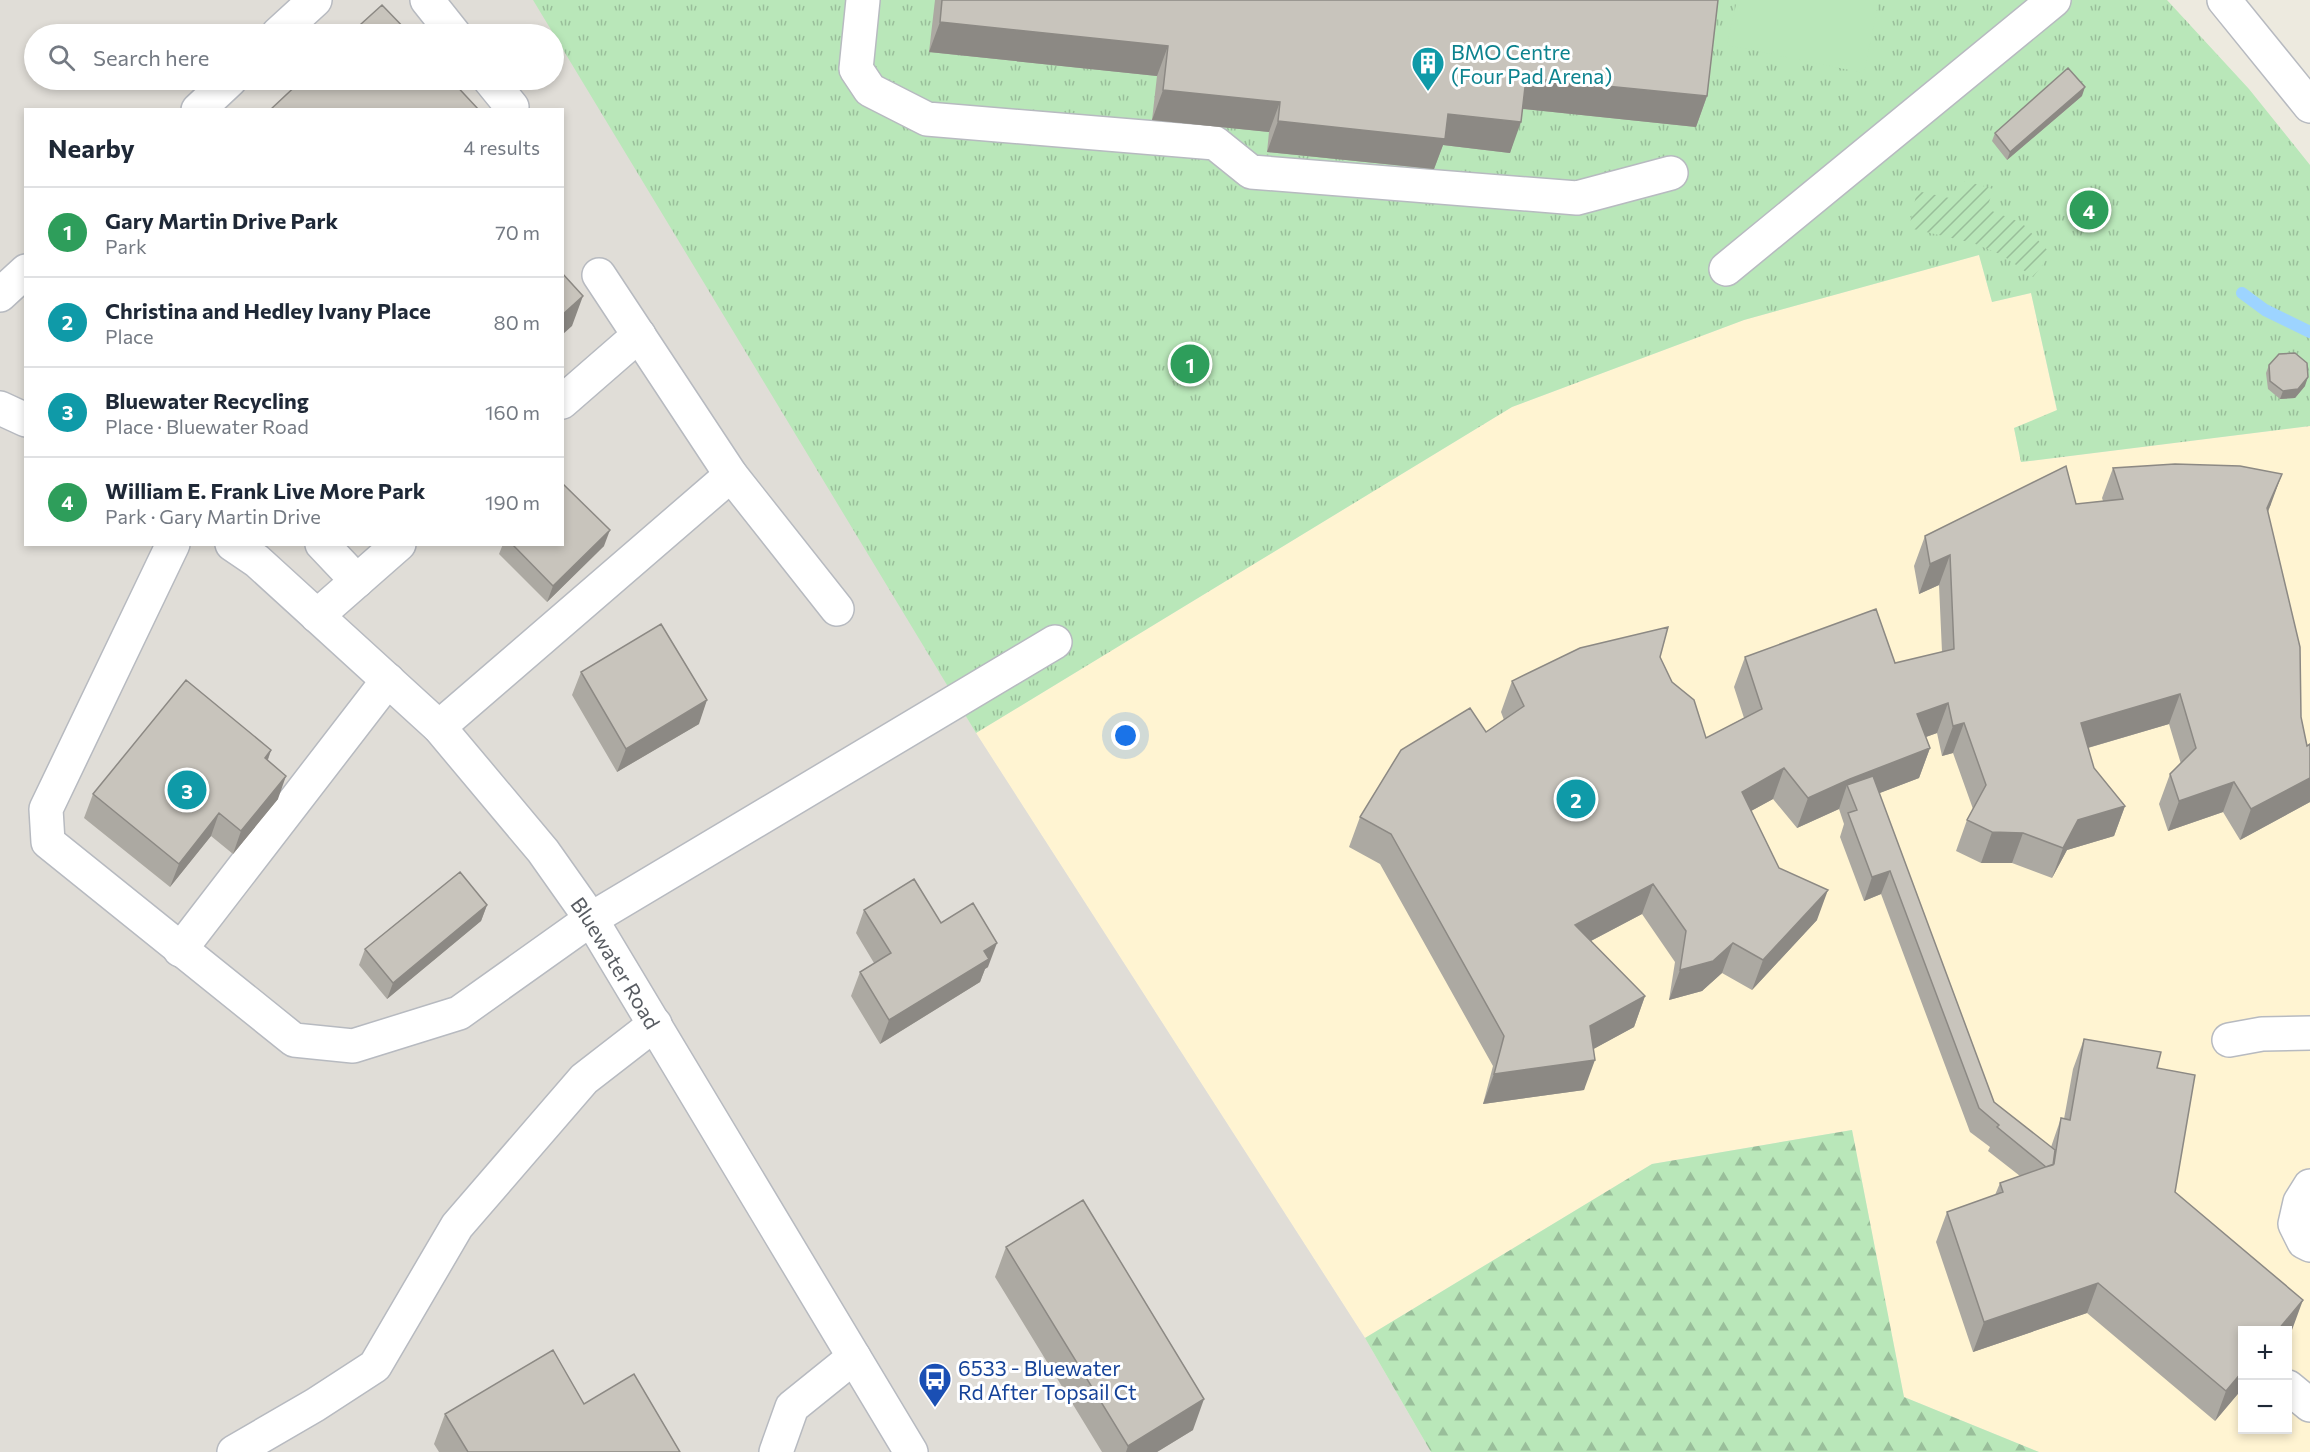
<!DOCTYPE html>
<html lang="en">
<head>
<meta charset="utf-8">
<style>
  :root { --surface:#fff; --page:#f2f2f3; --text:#1f2937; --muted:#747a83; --line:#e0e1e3; --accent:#7c3aed }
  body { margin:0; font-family:Commissioner,sans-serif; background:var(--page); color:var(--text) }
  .controls { position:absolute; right:18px; bottom:18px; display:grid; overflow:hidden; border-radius:0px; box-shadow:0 3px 9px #0003 }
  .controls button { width:54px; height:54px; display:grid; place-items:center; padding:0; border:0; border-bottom:2px solid var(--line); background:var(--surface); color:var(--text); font:30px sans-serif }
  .you { position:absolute; left:1126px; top:736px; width:21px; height:21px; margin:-15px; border:4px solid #fff; border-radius:50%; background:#1a73e8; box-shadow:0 0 0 9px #1a73e833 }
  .badge { display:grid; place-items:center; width:39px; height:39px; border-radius:50%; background:var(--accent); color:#fff; font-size:20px; font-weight:700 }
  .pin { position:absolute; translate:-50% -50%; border:3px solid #fff; box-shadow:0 2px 6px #0006 }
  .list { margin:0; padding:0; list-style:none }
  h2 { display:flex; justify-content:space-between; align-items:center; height:78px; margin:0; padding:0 24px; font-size:26px }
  h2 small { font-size:20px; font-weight:400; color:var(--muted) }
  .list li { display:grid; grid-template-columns:39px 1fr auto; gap:18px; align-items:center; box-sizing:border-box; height:90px; padding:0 24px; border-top:2px solid var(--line) }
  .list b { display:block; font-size:22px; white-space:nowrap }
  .list p { margin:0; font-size:20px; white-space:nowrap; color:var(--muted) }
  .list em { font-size:20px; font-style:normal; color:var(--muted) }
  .icon { flex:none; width:33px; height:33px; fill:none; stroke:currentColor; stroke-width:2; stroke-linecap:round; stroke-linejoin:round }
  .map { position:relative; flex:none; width:2310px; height:1452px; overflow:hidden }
  .search { position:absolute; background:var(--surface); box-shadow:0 3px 9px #0003; left:24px; top:24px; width:540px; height:66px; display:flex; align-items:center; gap:15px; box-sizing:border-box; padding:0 21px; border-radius:33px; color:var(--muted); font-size:22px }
  .panel { position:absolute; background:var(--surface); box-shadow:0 3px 9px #0003; left:24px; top:108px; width:540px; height:438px; border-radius:0px }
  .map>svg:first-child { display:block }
</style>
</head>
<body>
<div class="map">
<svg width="2310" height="1452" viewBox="0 0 2310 1452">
  <defs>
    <pattern id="grass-tufts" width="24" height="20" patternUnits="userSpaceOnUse" patternTransform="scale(1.5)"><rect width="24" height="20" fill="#b9e7b9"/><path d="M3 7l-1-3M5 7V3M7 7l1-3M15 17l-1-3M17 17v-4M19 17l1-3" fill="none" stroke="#99be9a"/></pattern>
    <pattern id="forest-firs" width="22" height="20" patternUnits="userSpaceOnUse" patternTransform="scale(1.5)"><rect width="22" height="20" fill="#b9e7b9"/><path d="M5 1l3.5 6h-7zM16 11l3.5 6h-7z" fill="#99be9a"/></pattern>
    <pattern id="garden-furrows" width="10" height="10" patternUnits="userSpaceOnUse" patternTransform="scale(1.5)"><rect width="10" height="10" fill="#b9e7b9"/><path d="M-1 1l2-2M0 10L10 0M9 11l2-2" fill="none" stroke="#99be9a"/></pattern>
  </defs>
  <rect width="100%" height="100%" fill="#edeadf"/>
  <!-- commercial -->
  <path fill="#fff4d2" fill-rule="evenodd" d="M 1979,255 L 1992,302 L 2031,293 L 2057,411 L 2014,428 L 2021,462 L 2310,426 L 2310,1452 L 2039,1452 L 1904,1397 L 1852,1130 L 1652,1164 L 1365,1338 L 976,733 L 1512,407 L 1744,320 ZM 2242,1330 L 2288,1330 L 2288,1430 L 2242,1430 Z"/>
  <!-- industrial -->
  <path fill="#e0ddd7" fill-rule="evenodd" d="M 0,0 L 543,0 L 976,733 L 1365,1338 L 1431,1452 L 0,1452 ZM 34,34 L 554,34 L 554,80 L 34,80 ZM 26,110 L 562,110 L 562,544 L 26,544 Z"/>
  <!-- grass -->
  <path fill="url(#grass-tufts)" d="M 533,0 L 2167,0 L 2249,89 L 2310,165 L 2310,426 L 2021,462 L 2014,428 L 2057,410 L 2031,293 L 1992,302 L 1979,255 L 1744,320 L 1512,407 L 976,733 Z"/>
  <!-- forest -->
  <path fill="url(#forest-firs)" d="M 1852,1130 L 1904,1397 L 2039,1452 L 1431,1452 L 1365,1338 L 1652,1164 Z"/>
  <!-- garden -->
  <path fill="url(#garden-furrows)" d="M 1965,181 L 1993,189 L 1987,209 L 2022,223 L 2051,254 L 2033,277 L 2002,255 L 1973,243 L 1909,228 L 1917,191 L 1959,200 Z"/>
  <!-- pitch -->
  <path fill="#b9e7b9" d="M 1737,0 L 1879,0 L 1864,73 L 1727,45 Z"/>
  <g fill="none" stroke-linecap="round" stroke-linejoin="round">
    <!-- stream -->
    <path stroke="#9dd4ff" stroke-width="12" d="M 2242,293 L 2265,310 L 2310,332"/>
    <defs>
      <g id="minor">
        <path d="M 427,0 L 454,34"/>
        <path d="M 863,0 L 856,69 L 870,90 L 927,119 L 1215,143 L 1251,172 L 1577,198 L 1671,173"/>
        <path d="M 2224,0 L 2310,106"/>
        <path d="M 278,34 L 315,0"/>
        <path d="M 490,80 L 512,107"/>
        <path d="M 198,110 L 230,80"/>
        <path d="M 1726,269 L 2054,0"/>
        <path d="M 599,275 L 731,475 L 837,609"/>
        <path d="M 0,295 L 26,271"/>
        <path d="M 562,402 L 639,335"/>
        <path d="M 0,408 L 26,420"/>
        <path d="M 173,544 L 46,809 L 48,842 L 294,1040 L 353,1046 L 459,1013 L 591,919 L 1055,642"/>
        <path id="s1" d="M 232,544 L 257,561 L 439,727 L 543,851 L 591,919 L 911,1452"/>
        <path d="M 322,544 L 357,581"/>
        <path d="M 317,616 L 399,544"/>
        <path d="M 439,727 L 731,475"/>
        <path d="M 180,950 L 388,680"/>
        <path d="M 2229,1040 L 2262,1034 L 2310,1033"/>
        <path d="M 2310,1186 L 2300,1202 L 2295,1224 L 2304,1242 L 2310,1245"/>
        <path d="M 2288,1387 L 2310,1405"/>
        <path d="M 234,1452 L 315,1405 L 375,1366 L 457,1226 L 584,1079 L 655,1024"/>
        <path d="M 776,1452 L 792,1407 L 854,1357"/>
      </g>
    </defs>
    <!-- minor casing -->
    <use href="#minor" stroke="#b7bac0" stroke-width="36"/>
    <!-- minor -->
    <use href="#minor" stroke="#fff" stroke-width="33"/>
  </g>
  <!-- wall -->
  <path fill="#aca9a2" d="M 935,0 L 1718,0 L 1707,96 L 1696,127 L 1523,109 L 1510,153 L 1443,145 L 1434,169 L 1267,152 L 1269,132 L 1152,120 L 1157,76 L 929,52 Z
    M 2082,96 L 2007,160 L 1992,141 L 1995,133 Z
    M 2269,365 L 2305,386 L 2295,398 L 2280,399 L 2268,389 L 2266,373 Z
    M 2113,468 L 2271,504 L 2268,512 L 2301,717 L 2307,746 L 2310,744 L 2310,802 L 2240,840 L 2223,812 L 2168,831 L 2159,804 L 2170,774 L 2181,764 L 2169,724 L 2088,748 L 2094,768 L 2125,806 L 2114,836 L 2067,850 L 2052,878 L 2012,863 L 1981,863 L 1956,851 L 1967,820 L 1973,809 L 1953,753 L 1942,756 L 1937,733 L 1926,737 L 1930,748 L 1919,778 L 1879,793 L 1994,1102 L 2051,1147 L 2061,1118 L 2064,1119 L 2073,1069 L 2084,1039 L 2157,1068 L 2175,1192 L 2292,1330 L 2288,1336 L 2288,1330 L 2242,1389 L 2215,1421 L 2087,1313 L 1973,1352 L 1936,1242 L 1947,1212 L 1995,1195 L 2000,1183 L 2020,1176 L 1988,1151 L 1990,1147 L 1970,1132 L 1881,894 L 1864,901 L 1840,837 L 1844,824 L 1839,809 L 1797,828 L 1773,799 L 1751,811 L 1779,868 L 1817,920 L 1752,990 L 1722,973 L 1702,991 L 1669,1000 L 1675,962 L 1642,914 L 1591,941 L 1645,996 L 1634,1027 L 1593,1049 L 1584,1090 L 1483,1104 L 1493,1066 L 1380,864 L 1349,847 L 1360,817 L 1504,720 L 1501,712 L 1512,681 L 1660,657 L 1672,682 L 1706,738 L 1744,718 L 1734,687 L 1745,657 L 1895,663 L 1942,652 L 1939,585 L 1919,594 L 1914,566 L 1925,536 L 2076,504 L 2103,501 L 2102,498 Z
    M 503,544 L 562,544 L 604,546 L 547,602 L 499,554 Z
    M 581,672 L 699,724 L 617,772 L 572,695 Z
    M 271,750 L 268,760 L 278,799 L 233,854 L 211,836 L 170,887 L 84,818 L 93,794 Z
    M 487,905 L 481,921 L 387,999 L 359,965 L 365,949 Z
    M 864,910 L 941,923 L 988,967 L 985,969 L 980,982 L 880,1044 L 851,996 L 860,972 L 874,963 L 856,933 Z
    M 1006,1247 L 1193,1430 L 1157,1452 L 1102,1452 L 995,1277 Z
    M 584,1404 L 680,1452 L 439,1452 L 434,1444 L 445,1414 Z"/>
  <!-- shaded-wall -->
  <path fill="#8c8984" d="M 940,22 L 1168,46 L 1157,76 L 929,52 Z
    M 1526,78 L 1707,96 L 1696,127 L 1515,108 Z
    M 2085,87 L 2082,96 L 2007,160 L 2010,152 Z
    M 1163,90 L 1280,102 L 1269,132 L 1152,120 Z
    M 1448,114 L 1521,122 L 1510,153 L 1443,145 L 1434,169 L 1267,152 L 1278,121 Z
    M 583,296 L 572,326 L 562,335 L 562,315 Z
    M 2308,377 L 2305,386 L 2295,398 L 2280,399 L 2283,391 Z
    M 2282,474 L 2271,504 L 2256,538 L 2267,508 Z
    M 610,530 L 604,546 L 547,602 L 553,586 Z
    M 1950,555 L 1939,585 L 1919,594 L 1930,564 Z
    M 2180,694 L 2169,724 L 2070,753 L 2081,723 Z
    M 707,700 L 699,724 L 617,772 L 626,749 Z
    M 1948,703 L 1937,733 L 1906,744 L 1917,714 Z
    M 1964,723 L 1953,753 L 1942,756 L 1953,726 Z
    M 1930,748 L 1919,778 L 1854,803 L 1847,785 L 1839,809 L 1797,828 L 1808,798 L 1850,779 Z
    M 271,750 L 263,773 L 265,758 Z
    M 1784,768 L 1773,799 L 1731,822 L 1742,792 Z
    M 286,776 L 278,799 L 233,854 L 241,831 Z
    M 2310,778 L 2310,802 L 2240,840 L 2251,809 Z
    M 2234,782 L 2223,812 L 2168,831 L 2179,801 Z
    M 2125,806 L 2114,836 L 2067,850 L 2052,878 L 2063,848 L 2078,820 Z
    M 219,813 L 211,836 L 170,887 L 179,864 Z
    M 1992,832 L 2023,833 L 2012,863 L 1981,863 Z
    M 1890,871 L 1881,894 L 1864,901 L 1872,877 Z
    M 1653,884 L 1642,914 L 1564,955 L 1575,925 Z
    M 1828,890 L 1817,920 L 1752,990 L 1763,960 Z
    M 487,905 L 481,921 L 387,999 L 393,983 Z
    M 997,943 L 988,967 L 985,969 L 980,982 L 880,1044 L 889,1020 L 984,951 Z
    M 1733,943 L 1722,973 L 1702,991 L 1669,1000 L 1680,970 Z
    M 1645,996 L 1634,1027 L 1579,1057 L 1590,1026 Z
    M 1595,1060 L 1584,1090 L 1483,1104 L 1494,1074 Z
    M 2098,1283 L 2087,1313 L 1973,1352 L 1984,1322 Z
    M 2303,1300 L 2292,1330 L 2288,1336 L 2288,1330 L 2278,1330 Z
    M 2242,1372 L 2242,1389 L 2215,1421 L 2226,1391 Z
    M 1204,1399 L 1193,1430 L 1157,1452 L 1126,1452 L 1128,1446 Z"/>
  <!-- building -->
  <path fill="#c8c4bc" stroke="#8c8984" stroke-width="1.5" d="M 942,0 L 1718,0 L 1707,96 L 1526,78 L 1521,122 L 1448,114 L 1445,139 L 1278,121 L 1280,102 L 1163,90 L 1168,46 L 940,22 Z
    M 382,5 L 410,34 L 350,34 Z
    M 2068,68 L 2085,87 L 2010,152 L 1995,133 Z
    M 302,80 L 451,80 L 479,110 L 270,110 Z
    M 562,273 L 583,296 L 562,315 Z
    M 2295,353 L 2307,363 L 2308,377 L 2298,389 L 2283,391 L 2270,381 L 2269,365 L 2279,354 Z
    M 2175,464 L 2240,466 L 2282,474 L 2267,508 L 2300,647 L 2301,717 L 2307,746 L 2310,744 L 2310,778 L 2251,809 L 2234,782 L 2179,801 L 2170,774 L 2196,748 L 2180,694 L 2081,723 L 2094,768 L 2125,806 L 2078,820 L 2063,848 L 2023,833 L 1992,832 L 1967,820 L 1986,785 L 1964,723 L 1953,726 L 1948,703 L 1917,714 L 1930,748 L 1850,779 L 1808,798 L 1784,768 L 1742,792 L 1779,868 L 1828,890 L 1763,960 L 1733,943 L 1713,961 L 1680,970 L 1686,931 L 1653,884 L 1575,925 L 1645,996 L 1590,1026 L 1595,1060 L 1494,1074 L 1504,1036 L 1391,834 L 1360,817 L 1401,750 L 1470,708 L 1486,732 L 1524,706 L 1512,681 L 1580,648 L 1668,627 L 1660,657 L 1672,682 L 1694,700 L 1706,738 L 1762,709 L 1745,657 L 1876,609 L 1895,663 L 1954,649 L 1950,555 L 1930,564 L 1925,536 L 2066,466 L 2076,504 L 2123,499 L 2113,468 Z
    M 562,483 L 610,530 L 553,586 L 512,544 L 562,544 Z
    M 661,624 L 707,700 L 626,749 L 581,672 Z
    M 186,680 L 271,750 L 265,758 L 286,776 L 241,831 L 219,813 L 179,864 L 93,794 Z
    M 1873,776 L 1994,1102 L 2055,1150 L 2053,1165 L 2046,1167 L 1997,1127 L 1999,1125 L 1979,1108 L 1890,871 L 1872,877 L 1848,813 L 1857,810 L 1847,785 Z
    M 460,872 L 487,905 L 393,983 L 365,949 Z
    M 914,879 L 941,923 L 973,903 L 997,943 L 984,951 L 989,959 L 889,1020 L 860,972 L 891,953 L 864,910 Z
    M 2084,1039 L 2161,1052 L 2157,1068 L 2195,1075 L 2175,1192 L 2303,1300 L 2278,1330 L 2242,1330 L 2242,1372 L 2226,1391 L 2098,1283 L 1984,1322 L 1947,1212 L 2003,1192 L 2000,1183 L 2054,1164 L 2061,1118 L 2070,1120 Z
    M 1083,1200 L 1204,1399 L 1128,1446 L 1006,1247 Z
    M 553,1350 L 584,1404 L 634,1374 L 680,1452 L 468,1452 L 445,1414 Z"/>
  <!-- icons -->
  <defs>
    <symbol id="building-pin" viewBox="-11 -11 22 30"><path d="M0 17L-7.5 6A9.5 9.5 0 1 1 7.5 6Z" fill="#0f9aa8" stroke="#fff"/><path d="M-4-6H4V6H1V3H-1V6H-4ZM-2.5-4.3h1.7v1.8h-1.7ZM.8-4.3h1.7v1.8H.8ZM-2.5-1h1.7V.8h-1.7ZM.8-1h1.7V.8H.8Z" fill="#fff"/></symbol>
    <symbol id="bus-pin" viewBox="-11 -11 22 30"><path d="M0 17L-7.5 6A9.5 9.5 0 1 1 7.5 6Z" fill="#1a4fb4" stroke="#fff"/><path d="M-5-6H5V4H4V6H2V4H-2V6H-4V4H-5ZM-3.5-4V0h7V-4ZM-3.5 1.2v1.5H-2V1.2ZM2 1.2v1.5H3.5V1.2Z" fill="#fff"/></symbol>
  </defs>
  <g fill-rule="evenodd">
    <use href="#building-pin" x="1409" y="44" width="38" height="52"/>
    <use href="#bus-pin" x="916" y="1360" width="38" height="52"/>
  </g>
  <g text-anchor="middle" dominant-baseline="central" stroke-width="6" stroke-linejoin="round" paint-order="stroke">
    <!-- culture labels -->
    <g font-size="21" fill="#0d838f" stroke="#fff" text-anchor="start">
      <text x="1451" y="51">BMO Centre<tspan x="1451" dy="24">(Four Pad Arena)</tspan></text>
    </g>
    <!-- street labels -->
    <g font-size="21" fill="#585c62" stroke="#fff">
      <text stroke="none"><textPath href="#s1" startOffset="572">Bluewater Road</textPath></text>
    </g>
    <!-- transit labels -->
    <g font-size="21" fill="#164399" stroke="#fff" text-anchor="start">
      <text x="958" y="1367">6533 - Bluewater<tspan x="958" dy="24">Rd After Topsail Ct</tspan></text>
    </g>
  </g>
</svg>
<div class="controls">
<button>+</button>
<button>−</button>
</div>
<div class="you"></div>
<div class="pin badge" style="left:1190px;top:364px;background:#2e9e5b">1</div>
<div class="pin badge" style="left:1576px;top:799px;background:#0f9aa8">2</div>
<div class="pin badge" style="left:187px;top:790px;background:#0f9aa8">3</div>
<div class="pin badge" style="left:2089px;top:210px;background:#2e9e5b">4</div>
<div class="search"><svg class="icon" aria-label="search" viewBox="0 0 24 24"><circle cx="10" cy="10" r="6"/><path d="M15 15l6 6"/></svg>Search here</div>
<section class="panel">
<h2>Nearby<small>4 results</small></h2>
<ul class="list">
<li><span class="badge" style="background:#2e9e5b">1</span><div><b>Gary Martin Drive Park</b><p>Park</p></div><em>70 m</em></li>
<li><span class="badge" style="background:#0f9aa8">2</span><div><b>Christina and Hedley Ivany Place</b><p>Place</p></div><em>80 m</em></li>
<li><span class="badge" style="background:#0f9aa8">3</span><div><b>Bluewater Recycling</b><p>Place · Bluewater Road</p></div><em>160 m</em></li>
<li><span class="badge" style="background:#2e9e5b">4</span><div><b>William E. Frank Live More Park</b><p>Park · Gary Martin Drive</p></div><em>190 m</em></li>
</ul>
</section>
</div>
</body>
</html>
